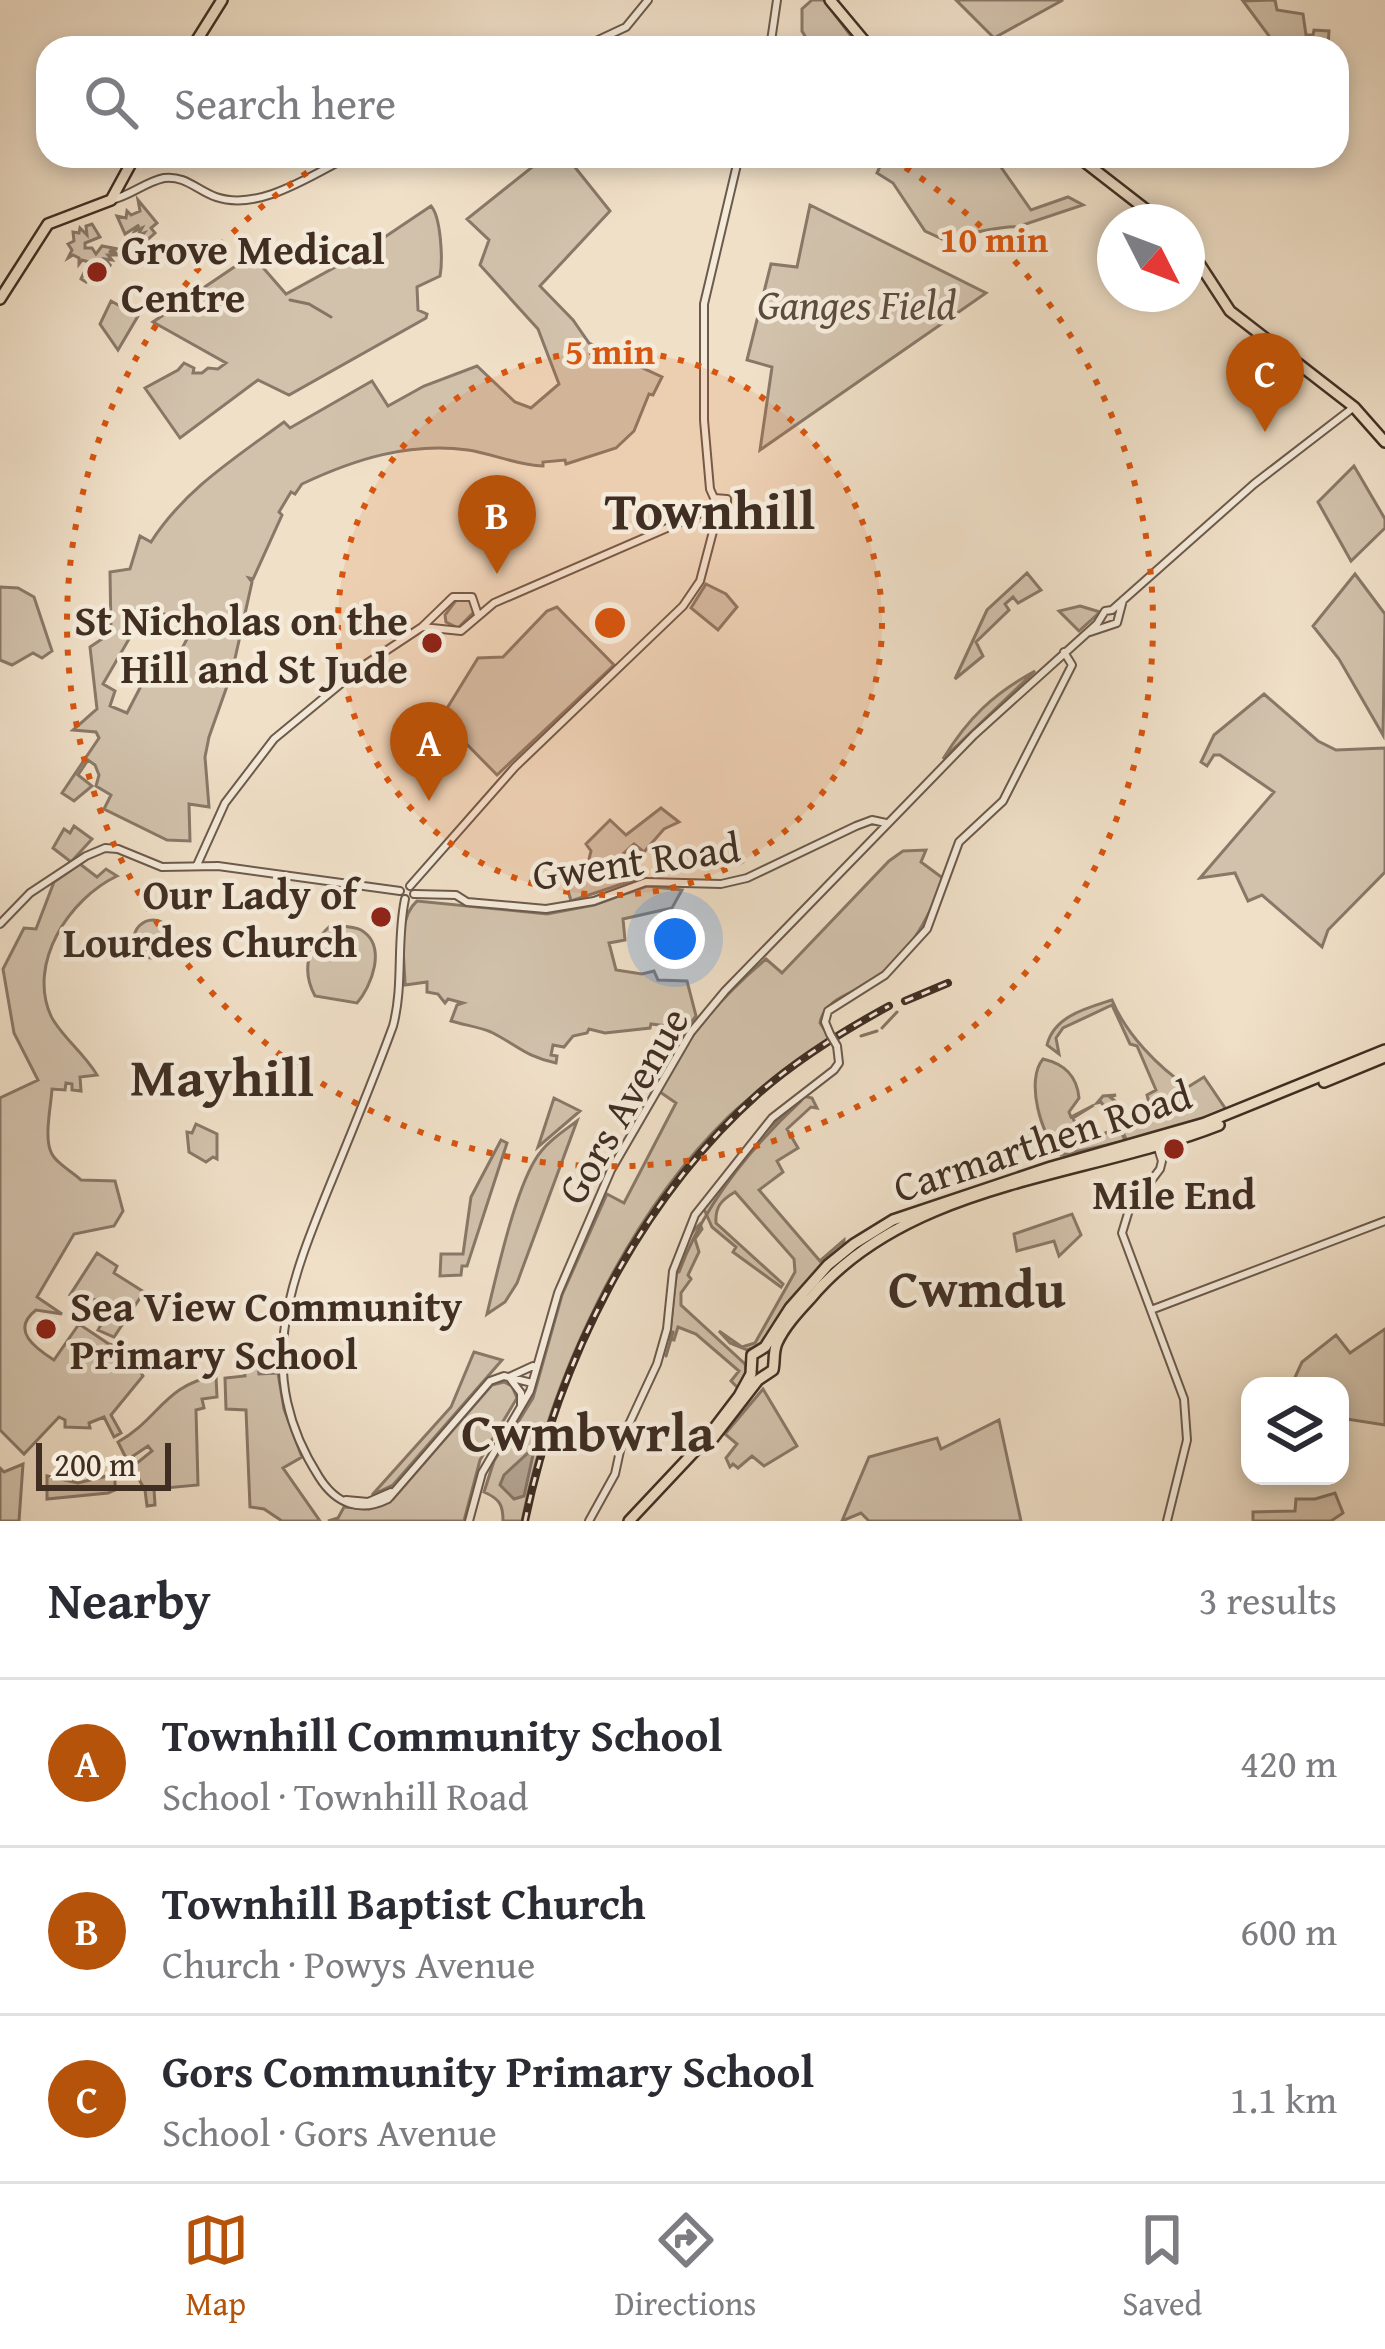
<!DOCTYPE html>
<html lang="en">
<head>
<meta charset="utf-8">
<style>
  :root { --surface:#fff; --page:#f7f7f7; --text:#2b2b33; --muted:#7c7c81; --line:#e1e1e2; --accent:#b45309 }
  body { margin:0; font-family:"Gentium Book Plus",serif; background:var(--page); color:var(--text) }
  .controls { position:absolute; right:36px; bottom:36px; display:grid; overflow:hidden; border-radius:24px; box-shadow:0 6px 18px #0003 }
  .controls button { width:108px; height:108px; display:grid; place-items:center; padding:0; border:0; border-bottom:3px solid var(--line); background:var(--surface); color:var(--text); font:60px sans-serif }
  .compass { position:absolute; left:1097px; top:204px; width:108px; height:108px; border-radius:50%; background:var(--surface); box-shadow:0 6px 18px #0003; rotate:132deg }
  .scale { position:absolute; left:36px; bottom:30px; width:135px; box-sizing:border-box; padding-left:12px; border:6px solid #402e23; border-top:0; font-size:33px; line-height:42px; white-space:nowrap; color:#402e23; -webkit-text-stroke:9px #f5ebdb; paint-order:stroke }
  .you { position:absolute; left:675px; top:939px; width:42px; height:42px; margin:-30px; border:9px solid #fff; border-radius:50%; background:#1a73e8; box-shadow:0 0 0 18px #1a73e833 }
  .badge { display:grid; place-items:center; width:78px; height:78px; border-radius:50%; background:var(--accent); color:#fff; font-size:39px; font-weight:700 }
  .pin { position:absolute; translate:-50% -99px; filter:drop-shadow(0 3px 6px #0008) }
  .pin::after { content:''; position:absolute; top:63px; width:42px; height:36px; background:inherit; clip-path:polygon(0 0,100% 0,50% 100%) }
  .list { margin:0; padding:0; list-style:none }
  h2 { display:flex; justify-content:space-between; align-items:center; height:156px; margin:0; padding:0 48px; font-size:51px }
  h2 small { font-size:39px; font-weight:400; color:var(--muted) }
  .list li { display:grid; grid-template-columns:78px 1fr auto; gap:36px; align-items:center; box-sizing:border-box; height:168px; padding:0 48px; border-top:3px solid var(--line) }
  .list b { display:block; font-size:45px; white-space:nowrap }
  .list p { margin:0; font-size:39px; white-space:nowrap; color:var(--muted) }
  .list em { font-size:39px; font-style:normal; color:var(--muted) }
  .icon { flex:none; width:66px; height:66px; fill:none; stroke:currentColor; stroke-width:2; stroke-linecap:round; stroke-linejoin:round }
  .map { position:relative; flex:none; width:1385px; height:1521px; overflow:hidden }
  .search { position:absolute; background:var(--surface); box-shadow:0 6px 18px #0003; left:36px; right:36px; top:36px; height:132px; display:flex; align-items:center; gap:30px; box-sizing:border-box; padding:0 42px; border-radius:36px; color:var(--muted); font-size:45px }
  .sheet { height:660px; background:var(--surface) }
  nav { display:flex; justify-content:space-around; align-items:center; box-sizing:border-box; height:168px; border-top:3px solid var(--line); background:var(--surface); font-size:33px; color:var(--muted) }
  nav a { display:grid; justify-items:center; gap:6px }
  nav .on { color:var(--accent) }
  .map>svg:first-child { display:block }
</style>
</head>
<body>
<div class="map">
<svg width="1385" height="1521" viewBox="0 0 1385 1521">
  <rect width="100%" height="100%" fill="#f0e0c8"/>
  <filter id="stains"><feTurbulence type="fractalNoise" baseFrequency=".00167" numOctaves="4"/><feColorMatrix values="0 0 0 0 .2 0 0 0 0 .09 0 0 0 0 .02 0 0 0 .5 -.17"/></filter>
  <radialGradient id="worn" r=".72"><stop offset=".6" stop-color="#630" stop-opacity="0"/><stop offset="1" stop-color="#630" stop-opacity=".3"/></radialGradient>
  <!-- green -->
  <path fill="#d2c2ac" stroke="#897868" stroke-width="3" fill-rule="evenodd" d="M 812,0 L 824,0 L 860,48 L 812,48 L 802,31 L 802,9 Z
    M 956,0 L 1063,0 L 994,38 Z
    M 1275,0 L 1277,10 L 1303,14 L 1306,35 L 1313,35 L 1314,30 L 1329,31 L 1328,47 L 1278,48 L 1243,1 Z
    M 546,156 L 566,156 L 610,211 L 540,286 L 573,320 L 589,343 L 662,377 L 653,395 L 649,394 L 634,431 L 616,448 L 566,464 L 565,460 L 543,462 L 543,466 C 516,465 494,454 468,450 C 409,442 355,459 302,484 L 295,494 L 291,492 L 279,512 L 282,515 L 253,579 L 249,578 L 252,582 L 232,672 L 209,737 L 205,757 L 209,807 L 189,804 L 190,841 L 167,840 L 104,809 L 111,795 L 96,786 L 99,775 L 95,765 L 88,760 L 78,775 L 92,786 L 74,801 L 62,793 L 99,738 L 96,732 L 73,730 L 97,709 L 90,647 L 111,633 L 110,572 L 130,569 L 140,536 L 151,542 C 184,490 235,458 284,422 L 290,428 L 372,381 L 388,406 L 424,386 L 477,366 L 515,402 L 531,408 L 559,384 L 538,329 L 480,265 L 489,240 L 467,219 ZM 135,610 L 169,615 L 187,639 L 169,673 L 142,684 L 127,713 L 110,706 L 115,691 L 103,684 L 129,639 Z
    M 885,156 L 971,156 L 998,163 L 1031,210 L 1068,197 L 1083,205 L 1017,227 C 1008,225 965,234 953,238 L 951,243 L 925,231 L 893,183 L 877,173 Z
    M 138,200 L 157,223 L 151,228 L 155,233 L 146,241 L 140,238 L 144,233 L 138,235 L 142,228 L 135,231 L 139,225 L 125,234 L 117,216 L 126,218 L 127,211 L 131,215 L 140,211 Z
    M 810,205 L 986,293 L 760,450 L 772,367 L 747,360 L 771,264 L 797,267 Z
    M 431,206 C 441,217 443,260 440,276 L 417,287 L 418,310 L 427,314 L 426,318 L 289,395 L 258,380 L 180,438 L 145,388 L 178,370 L 184,363 L 194,368 L 193,373 L 202,373 L 208,368 L 218,369 L 226,363 L 153,322 L 252,255 L 286,294 L 361,253 Z
    M 92,224 L 100,237 L 85,243 L 85,248 L 92,248 L 96,254 L 102,246 L 118,249 L 111,248 L 116,253 L 109,251 L 115,255 L 108,255 L 112,260 L 105,259 L 111,266 L 98,261 L 86,282 L 81,279 L 89,262 L 82,260 L 79,264 L 79,258 L 73,255 L 68,258 L 72,250 L 68,244 L 74,241 L 73,232 L 79,233 L 80,228 L 87,235 L 86,226 Z
    M 111,301 L 138,316 L 118,350 L 100,324 Z
    M 1354,466 L 1385,519 L 1385,528 L 1351,561 L 1318,502 Z
    M 1027,573 L 1041,590 L 1018,603 L 1013,597 L 1005,604 L 1009,610 L 976,642 L 983,656 L 955,679 L 987,610 Z
    M 1355,574 L 1385,614 L 1383,735 L 1339,659 L 1313,626 Z
    M 706,584 L 726,594 L 737,607 L 718,630 L 691,608 Z
    M 0,587 L 18,588 L 34,597 L 52,651 L 42,658 L 33,653 L 12,665 L 0,660 Z
    M 457,599 L 469,599 L 474,612 L 458,628 L 446,622 L 445,615 Z
    M 1080,606 L 1100,612 L 1079,631 L 1059,611 Z
    M 557,607 L 614,665 L 497,775 L 441,718 L 478,658 L 503,657 L 547,611 Z
    M 1035,671 L 943,759 C 968,718 993,694 1035,671 Z
    M 1264,694 L 1318,741 L 1336,750 L 1385,748 L 1385,872 L 1328,930 L 1322,947 L 1262,895 L 1248,901 L 1235,873 L 1200,878 L 1274,792 L 1220,755 L 1214,755 L 1207,766 L 1201,762 L 1214,735 Z
    M 661,808 L 679,822 L 664,829 L 644,852 L 634,844 L 613,863 L 634,880 L 571,901 L 566,883 L 588,863 L 591,851 L 586,844 L 610,820 L 626,835 Z
    M 74,826 L 92,839 L 71,862 L 53,848 L 64,829 L 70,833 Z
    M 926,850 L 921,862 L 944,879 C 927,921 909,956 871,982 C 852,994 824,999 820,1023 L 830,1038 C 795,1063 759,1088 728,1117 C 624,1219 550,1380 522,1521 L 503,1521 C 503,1505 500,1499 484,1492 L 494,1461 L 533,1398 L 562,1295 L 607,1194 L 624,1203 L 676,1103 L 660,1092 C 683,1040 724,994 766,959 L 782,973 L 889,861 L 903,851 Z
    M 80,864 L 97,877 L 106,869 L 117,876 C 69,899 27,963 51,1016 C 60,1035 84,1053 97,1075 L 80,1077 L 81,1091 L 72,1090 L 72,1084 L 66,1083 L 65,1090 L 52,1089 C 51,1106 44,1137 51,1152 C 55,1163 73,1172 81,1180 L 115,1181 L 123,1211 L 114,1226 L 74,1234 L 37,1297 L 62,1314 L 36,1310 C 10,1330 35,1348 54,1360 L 79,1324 L 109,1344 L 124,1348 L 143,1376 L 111,1415 L 121,1433 L 114,1437 L 104,1417 L 89,1423 L 90,1428 L 65,1427 L 65,1420 L 59,1417 L 24,1454 L 0,1430 L 0,1098 L 38,1080 L 14,1033 L 3,969 L 24,928 L 36,929 L 54,882 Z
    M 647,886 L 682,890 L 672,908 L 623,919 L 625,940 L 609,943 L 616,970 L 642,974 L 654,971 L 658,980 L 687,981 L 696,1016 L 682,1034 L 667,1026 L 651,1024 L 650,1028 L 605,1033 L 589,1029 L 587,1033 L 573,1036 L 564,1047 L 553,1045 L 551,1055 L 557,1056 L 556,1063 C 526,1057 517,1045 491,1032 C 479,1027 464,1025 451,1021 L 457,1005 L 463,1003 L 448,999 L 445,1003 L 438,994 L 427,992 L 427,982 L 405,985 C 405,960 396,919 417,901 L 547,914 L 594,905 Z
    M134 939a19 19 0 1 1 38 0a19 19 0 1 1-38 0Z
    M 331,925 C 339,926 354,926 361,930 C 388,946 371,987 357,1003 L 315,996 C 300,968 309,945 331,925 Z
    M 1112,1000 C 1126,1034 1158,1067 1188,1087 L 1204,1077 L 1227,1111 L 1127,1141 L 1117,1121 L 1125,1141 L 1061,1155 C 1041,1137 1025,1080 1043,1059 C 1065,1064 1077,1076 1079,1098 L 1069,1112 L 1071,1117 L 1094,1105 L 1073,1118 L 1077,1128 L 1069,1131 L 1081,1140 L 1112,1131 L 1114,1120 L 1101,1102 L 1097,1103 L 1103,1096 L 1116,1095 L 1110,1097 L 1120,1105 L 1115,1111 L 1123,1128 L 1152,1114 L 1147,1095 L 1156,1090 L 1137,1046 L 1130,1044 L 1112,1005 L 1063,1028 L 1056,1038 L 1059,1054 L 1047,1045 C 1054,1016 1087,1008 1112,1000 Z
    M 803,1096 L 812,1098 L 817,1108 L 811,1107 L 787,1129 L 798,1148 L 777,1161 L 783,1172 L 759,1190 L 820,1261 L 844,1240 L 844,1244 L 794,1296 L 760,1345 L 747,1350 L 730,1343 L 719,1331 L 742,1347 L 755,1343 L 795,1272 L 794,1259 L 735,1192 C 721,1200 715,1207 716,1223 L 783,1284 L 781,1287 L 733,1252 L 736,1247 L 712,1227 L 704,1209 L 764,1133 Z
    M 554,1098 L 580,1111 L 538,1147 Z
    M 577,1121 L 517,1283 L 505,1302 L 487,1314 C 497,1273 514,1195 535,1160 C 544,1144 562,1132 577,1121 Z
    M 196,1124 L 217,1134 L 217,1159 L 213,1157 L 206,1162 L 189,1152 L 187,1132 L 192,1133 Z
    M 501,1140 L 507,1143 L 467,1266 L 462,1266 L 461,1275 L 440,1276 L 441,1254 L 463,1254 L 471,1197 Z
    M 1072,1214 L 1081,1235 L 1059,1256 L 1054,1241 L 1017,1251 L 1014,1234 Z
    M 700,1224 L 702,1229 L 695,1239 L 699,1252 L 688,1275 L 691,1279 L 681,1293 L 681,1305 L 745,1364 L 747,1375 L 738,1388 L 731,1381 L 739,1371 L 696,1334 L 678,1327 L 674,1340 L 669,1339 C 675,1303 671,1250 700,1224 Z
    M 97,1253 L 117,1266 L 114,1273 L 144,1292 L 114,1337 L 98,1330 L 110,1309 L 106,1303 L 86,1297 L 84,1302 L 70,1295 Z
    M 1385,1329 L 1385,1425 L 1340,1418 L 1340,1386 L 1291,1386 L 1302,1362 L 1336,1335 L 1350,1353 Z
    M 251,1351 L 264,1363 L 258,1366 L 259,1374 L 278,1373 L 284,1409 L 302,1457 L 283,1468 L 320,1521 L 282,1521 L 264,1509 L 250,1507 L 246,1410 L 226,1409 L 225,1378 L 245,1376 L 243,1353 Z
    M 474,1352 L 502,1360 L 393,1485 L 372,1495 L 451,1407 Z
    M 216,1376 L 217,1397 L 202,1399 L 204,1408 L 196,1410 L 198,1485 L 154,1489 L 155,1505 L 147,1506 L 145,1490 L 132,1467 L 152,1451 L 148,1446 L 127,1460 L 118,1442 C 158,1420 165,1384 216,1376 Z
    M 504,1382 L 512,1386 L 517,1398 L 480,1460 L 464,1521 L 328,1521 L 338,1518 L 344,1507 L 369,1509 L 393,1499 L 492,1385 Z
    M 763,1389 L 797,1446 L 764,1466 L 752,1456 L 738,1468 L 733,1464 L 730,1467 L 726,1458 L 737,1444 L 725,1434 Z
    M 999,1420 L 1021,1521 L 869,1521 L 861,1513 L 842,1521 L 869,1457 L 937,1438 L 941,1449 Z
    M 23,1464 L 19,1521 L 0,1521 L 0,1468 L 4,1472 Z
    M 115,1474 L 115,1490 L 108,1493 L 47,1499 L 47,1476 L 78,1483 Z
    M 1335,1493 L 1343,1513 L 1331,1521 L 1253,1521 L 1253,1512 L 1295,1511 L 1296,1499 L 1315,1499 Z"/>
  <!-- water -->
  <path fill="#b4a390" stroke="#867464" stroke-width="3" d="M 528,1453 L 533,1455 L 524,1496 L 514,1499 L 500,1485 L 504,1475 Z"/>
  <g fill="none" stroke-linecap="round" stroke-linejoin="round">
    <!-- stream -->
    <path stroke="#867464" stroke-width="3" d="M 290,300 L 309,304 L 331,317
      M 882,1028 L 897,1012
      M 861,1036 L 877,1031
      M 679,1272 C 704,1205 749,1149 801,1101
      M 666,1356 L 673,1332"/>
    <defs>
      <path id="minor" d="M 581,48 L 626,27 L 648,0
        M 770,48 L 777,0
        M 111,200 C 130,196 145,182 164,178 C 185,175 198,191 216,197 C 260,212 313,174 350,156
        M 714,498 L 710,489 L 704,420 L 704,304 L 739,156
        M 422,627 L 461,631 L 494,603 L 704,512
        M 1090,632 L 1117,623 L 1123,600
        M 197,865 L 225,803 L 274,739 L 360,668 L 422,627 L 453,597 L 472,597 L 478,615
        M 410,886 L 515,767 L 683,606 L 700,581 L 716,520 L 727,508 L 727,499 L 714,498
        M 414,894 L 456,895 L 467,902 L 546,909 L 594,901 L 646,882 L 721,884 L 747,878 L 856,826 L 872,820 L 886,823
        M 405,899 C 396,942 404,985 393,1026 C 374,1078 353,1129 332,1180 C 290,1283 252,1372 319,1477 C 336,1504 360,1513 388,1499 L 490,1381 L 504,1376 L 532,1383
        M 0,924 L 30,893 L 86,856 L 105,848 L 118,849 L 162,867 L 218,866 L 400,891
        M 830,1034 L 825,1022 L 828,1011 L 885,975 L 927,929 L 959,842 L 1003,801 L 1072,665 L 1064,652
        M 1156,1142 L 1162,1161 L 1160,1169 L 1129,1210 L 1122,1233 L 1184,1399 L 1187,1440 L 1167,1521
        M 1151,1310 L 1385,1221
        M 521,1405 L 521,1393 L 509,1377 L 533,1366
        M 346,1500 L 368,1502 L 391,1492
        M 469,1521 L 482,1473 L 530,1391 L 558,1293 L 611,1170 L 691,1032 L 725,991 L 974,735 L 1097,624 L 1105,611 L 1112,610 L 1254,484 L 1354,407
        M 589,1521 L 615,1474 L 623,1437 L 657,1364 L 667,1329 L 673,1271 L 695,1215 L 772,1118 L 834,1070 L 839,1063 L 837,1046"/>
      <path id="major" d="M 830,0 L 870,48
        M 192,48 L 222,0
        M 1077,156 L 1162,222
        M 1187,245 L 1230,311 L 1354,407 L 1385,442
        M 0,299 L 48,224 L 111,200 L 135,156
        M 1324,1082 L 1385,1057
        M 707,1446 L 758,1380 L 773,1370 C 775,1361 773,1352 777,1343 C 784,1327 798,1312 810,1299 C 908,1181 1084,1178 1219,1125
        M 629,1521 L 707,1438 L 739,1396 L 751,1374 L 752,1355 L 765,1347 L 790,1308 L 828,1265 L 854,1244 L 893,1220 L 1051,1167 L 1205,1123 L 1385,1050"/>
    </defs>
    <!-- minor casing -->
    <use href="#minor" stroke="#6c5a4c" stroke-width="10"/>
    <!-- major casing -->
    <use href="#major" stroke="#402e23" stroke-width="14"/>
    <!-- minor -->
    <use href="#minor" stroke="#f5ebdb" stroke-width="6"/>
    <!-- major -->
    <use href="#major" stroke="#f0e0c8" stroke-width="9"/>
    <defs>
      <path id="rail" d="M 905,1001 L 948,983
        M 525,1521 C 558,1362 637,1202 759,1093 C 798,1059 843,1031 889,1006"/>
    </defs>
    <!-- rail casing -->
    <use href="#rail" stroke="#402e23" stroke-width="8"/>
    <!-- rail -->
    <use href="#rail" stroke="#f5ebdb" stroke-width="3" stroke-dasharray="9" stroke-linecap="butt"/>
    <defs>
      <path id="minor-bridge" d="M 830,1034 L 837,1046"/>
    </defs>
    <!-- minor-bridge casing -->
    <use href="#minor-bridge" stroke="#6c5a4c" stroke-width="10" stroke-linecap="butt"/>
    <!-- minor-bridge -->
    <use href="#minor-bridge" stroke="#f5ebdb" stroke-width="6"/>
  </g>
  <!-- distance rings -->
  <circle cx="610" cy="623" r="272" fill="#d7550e" fill-opacity=".12"/>
  <g fill="none" stroke="#d7550e" stroke-width="6" stroke-dasharray="6 12">
    <circle cx="610" cy="623" r="272"/>
    <path d="M890 158A543 543 0 1 1 330 158"/>
  </g>
  <!-- markers -->
  <g fill="#8f2418" stroke="#f5ebdb" stroke-width="4.5">
    <circle cx="97" cy="272" r="12"/>
    <circle cx="432" cy="643" r="12"/>
    <circle cx="381" cy="917" r="12"/>
    <circle cx="1174" cy="1149" r="12"/>
    <circle cx="46" cy="1329" r="12"/>
  </g>
  <g text-anchor="middle" dominant-baseline="central" stroke-width="9" stroke-linejoin="round" paint-order="stroke">
    <!-- poi labels -->
    <g font-size="42" font-weight="bold" fill="#402e23" stroke="#f5ebdb" text-anchor="start">
      <text x="121" y="248">Grove Medical<tspan x="121" dy="48">Centre</tspan></text>
      <text x="408" y="619" text-anchor="end">St Nicholas on the<tspan x="408" dy="48">Hill and St Jude</tspan></text>
      <text x="357" y="893" text-anchor="end">Our Lady of<tspan x="357" dy="48">Lourdes Church</tspan></text>
      <text x="1174" y="1193" text-anchor="middle">Mile End</text>
      <text x="70" y="1305">Sea View Community<tspan x="70" dy="48">Primary School</tspan></text>
    </g>
    <!-- park labels -->
    <g font-size="42" font-style="italic" fill="#5d4c3e" stroke="#f5ebdb">
      <text x="857" y="303">Ganges Field</text>
    </g>
    <!-- street labels -->
    <g font-size="42" fill="#402e23" stroke="#f5ebdb">
      <text transform="translate(636 860) rotate(-8)">Gwent Road</text>
      <text transform="translate(622 1105) rotate(-60)">Gors Avenue</text>
      <text transform="translate(1042 1140) rotate(-18)">Carmarthen Road</text>
    </g>
    <!-- district labels -->
    <g font-size="54" font-weight="bold" fill="#402e23" stroke="#f5ebdb">
      <text x="710" y="509">Townhill</text>
      <text x="222" y="1076">Mayhill</text>
      <text x="977" y="1287">Cwmdu</text>
      <text x="588" y="1431">Cwmbwrla</text>
    </g>
  </g>
  <circle cx="610" cy="623" r="18" fill="#d7550e" stroke="#f5ebdb" stroke-width="6"/>
  <g font-size="36" text-anchor="middle" font-weight="bold" fill="#d7550e" stroke="#f5ebdb" stroke-width="9" stroke-linejoin="round" paint-order="stroke">
    <text x="994" y="252">10 min</text>
    <text x="610" y="364">5 min</text>
  </g>
  <rect width="100%" height="100%" filter="url(#stains)"/>
  <rect width="100%" height="100%" fill="url(#worn)"/>
</svg>
<div class="controls">
<button><svg class="icon" aria-label="layers" viewBox="0 0 24 24"><path d="M12 4l9 5-9 5-9-5zM3 14l9 5 9-5"/></svg></button>
</div>
<svg class="compass" viewBox="-18 -18 36 36"><path d="M0-13l5 13h-10z" fill="#e53935"/><path d="M0 13l5-13h-10z" fill="#7c7c81"/></svg>
<div class="scale">200 m</div>
<div class="you"></div>
<div class="pin badge" style="left:429px;top:801px">A</div>
<div class="pin badge" style="left:497px;top:574px">B</div>
<div class="pin badge" style="left:1265px;top:432px">C</div>
<div class="search"><svg class="icon" aria-label="search" viewBox="0 0 24 24"><circle cx="10" cy="10" r="6"/><path d="M15 15l6 6"/></svg>Search here</div>
</div>
<section class="sheet">
<h2>Nearby<small>3 results</small></h2>
<ul class="list">
<li><span class="badge">A</span><div><b>Townhill Community School</b><p>School · Townhill Road</p></div><em>420 m</em></li>
<li><span class="badge">B</span><div><b>Townhill Baptist Church</b><p>Church · Powys Avenue</p></div><em>600 m</em></li>
<li><span class="badge">C</span><div><b>Gors Community Primary School</b><p>School · Gors Avenue</p></div><em>1.1 km</em></li>
</ul>
</section>
<nav>
<a class="on"><svg class="icon" aria-label="map" viewBox="0 0 24 24"><path d="M3 6l6-2 6 2 6-2v14l-6 2-6-2-6 2zM9 4v14M15 6v14"/></svg>Map</a>
<a><svg class="icon" aria-label="directions" viewBox="0 0 24 24"><path d="M12 3l9 9-9 9-9-9zM9 14v-3h6M13 9l2 2-2 2"/></svg>Directions</a>
<a><svg class="icon" aria-label="saved" viewBox="0 0 24 24"><path d="M7 4h10v16l-5-4-5 4z"/></svg>Saved</a>
</nav>
</body>
</html>
